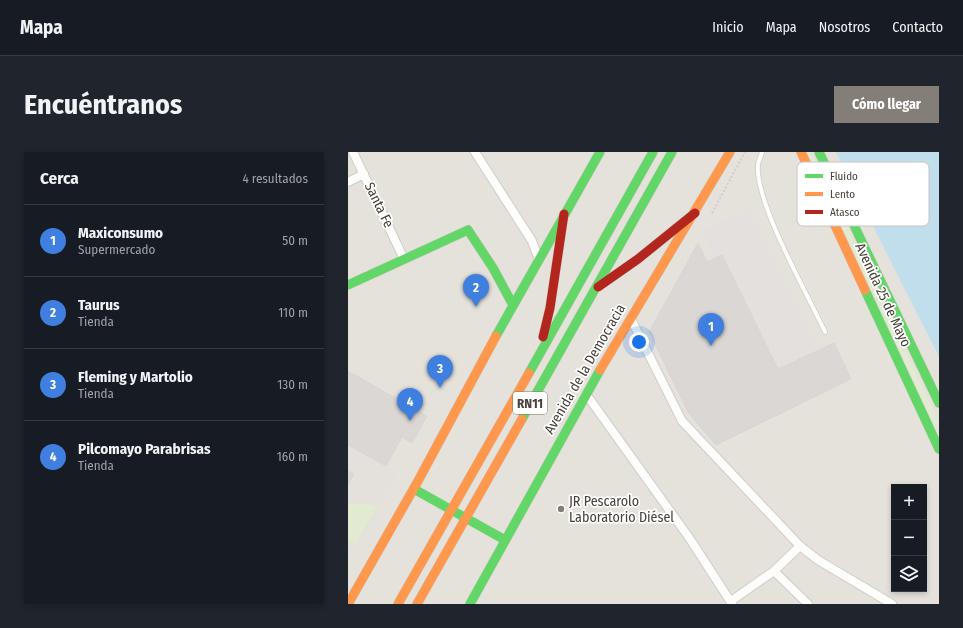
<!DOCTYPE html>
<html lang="es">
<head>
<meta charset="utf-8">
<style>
  :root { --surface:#171b24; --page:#20242c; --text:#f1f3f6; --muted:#9ea1a6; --line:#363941; --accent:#847e78 }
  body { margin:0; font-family:"Fira Sans Condensed",sans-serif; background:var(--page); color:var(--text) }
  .controls { position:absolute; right:12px; bottom:12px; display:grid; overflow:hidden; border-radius:0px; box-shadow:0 2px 6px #0003 }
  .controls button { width:36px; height:36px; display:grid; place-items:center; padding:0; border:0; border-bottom:1px solid var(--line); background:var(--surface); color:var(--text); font:20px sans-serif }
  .you { position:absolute; left:291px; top:190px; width:14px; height:14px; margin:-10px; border:3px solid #fff; border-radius:50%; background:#1a73e8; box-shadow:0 0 0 6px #1a73e833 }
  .badge { display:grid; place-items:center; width:26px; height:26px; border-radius:50%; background:var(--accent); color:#fff; font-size:13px; font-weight:700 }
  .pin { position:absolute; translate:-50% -33px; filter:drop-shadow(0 1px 2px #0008) }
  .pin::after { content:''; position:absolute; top:21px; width:14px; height:12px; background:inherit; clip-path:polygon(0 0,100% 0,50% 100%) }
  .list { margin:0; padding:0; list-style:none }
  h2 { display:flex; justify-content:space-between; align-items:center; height:52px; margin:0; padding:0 16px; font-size:17px }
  h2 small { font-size:13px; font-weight:400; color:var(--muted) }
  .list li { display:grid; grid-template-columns:26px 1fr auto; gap:12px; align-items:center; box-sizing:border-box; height:72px; padding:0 16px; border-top:1px solid var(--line) }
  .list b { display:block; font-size:15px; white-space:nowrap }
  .list p { margin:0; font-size:13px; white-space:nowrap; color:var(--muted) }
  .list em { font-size:13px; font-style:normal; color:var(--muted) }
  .icon { flex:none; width:22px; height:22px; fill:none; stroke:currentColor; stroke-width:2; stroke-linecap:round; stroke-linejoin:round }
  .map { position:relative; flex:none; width:591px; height:452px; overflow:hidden; border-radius:0px }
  header { display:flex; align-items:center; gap:24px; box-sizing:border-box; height:56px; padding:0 20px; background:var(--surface); border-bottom:1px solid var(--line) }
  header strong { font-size:19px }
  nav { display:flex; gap:22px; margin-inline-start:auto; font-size:14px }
  .intro { display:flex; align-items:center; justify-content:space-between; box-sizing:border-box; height:96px; padding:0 24px }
  h1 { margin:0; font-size:28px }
  .button { padding:10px 18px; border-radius:0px; background:var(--accent); color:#fff; font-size:14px; font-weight:700 }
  main { display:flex; gap:24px; padding:0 24px }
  aside { flex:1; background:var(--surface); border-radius:0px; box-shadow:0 2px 6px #0003 }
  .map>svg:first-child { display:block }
</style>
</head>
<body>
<header>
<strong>Mapa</strong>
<nav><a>Inicio</a><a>Mapa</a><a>Nosotros</a><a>Contacto</a></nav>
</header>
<div class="intro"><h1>Encuéntranos</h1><a class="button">Cómo llegar</a></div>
<main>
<aside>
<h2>Cerca<small>4 resultados</small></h2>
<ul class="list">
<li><span class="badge" style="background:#3f7fe0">1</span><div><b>Maxiconsumo</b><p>Supermercado</p></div><em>50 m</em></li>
<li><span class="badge" style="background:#3f7fe0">2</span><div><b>Taurus</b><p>Tienda</p></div><em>110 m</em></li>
<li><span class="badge" style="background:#3f7fe0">3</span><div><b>Fleming y Martolio</b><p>Tienda</p></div><em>130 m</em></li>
<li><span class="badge" style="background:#3f7fe0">4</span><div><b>Pilcomayo Parabrisas</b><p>Tienda</p></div><em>160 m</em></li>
</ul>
</aside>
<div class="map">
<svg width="591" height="452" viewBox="0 0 591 452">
  <rect width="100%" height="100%" fill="#f2efec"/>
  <!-- residential -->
  <path fill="#e5e1db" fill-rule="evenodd" d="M 0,0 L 591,0 L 591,452 L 0,452 ZM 546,335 L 576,335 L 576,437 L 546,437 Z"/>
  <!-- industrial -->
  <path fill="#e4e0dc" d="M 0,293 L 49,320 L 0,407 Z"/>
  <!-- green -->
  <path fill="#e2eacf" d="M 459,0 L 463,0 L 591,270 L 590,273 L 586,272 Z
    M 0,351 L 30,353 L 7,393 L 0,389 Z"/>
  <!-- parking -->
  <path fill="#e4e0dd" d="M 401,57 L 471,198 L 430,217 L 374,103 L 367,106 L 354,80 Z"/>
  <!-- water -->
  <path fill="#c1deec" d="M 488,0 L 591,0 L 591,205 Z"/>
  <!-- building -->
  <path fill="#dad7d4" stroke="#dad6d2" d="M 350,91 L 359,110 L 374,103 L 430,217 L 486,191 L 503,227 L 368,293 L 341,262 L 301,180 Z
    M 0,219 L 79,264 L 64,291 L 0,255 Z
    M 0,255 L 54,285 L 38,314 L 0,293 Z
    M 0,319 L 6,322 L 0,333 Z"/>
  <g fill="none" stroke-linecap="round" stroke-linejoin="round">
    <defs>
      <path id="lane" d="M 414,0 C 413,4 411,8 410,12 C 406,49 460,143 477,180"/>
      <path id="street" d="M 5,0 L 56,107
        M 127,0 L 184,89 L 191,108
        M 0,30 L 16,22
        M 283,167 L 334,269 L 452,394 L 470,408 L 544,452
        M 238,242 L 342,387 L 384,452
        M 426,419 L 460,452
        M 383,449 L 426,419 L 452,394"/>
      <path id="fast" d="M 471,0 L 591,251
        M 0,133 L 120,78 L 145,116 L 165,153
        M 517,138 L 591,297
        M 148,184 L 252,0
        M 181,221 L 305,0
        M 174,267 L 324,0
        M 66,337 L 157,388
        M 122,452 L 252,218"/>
      <path id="slow" d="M 453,0 L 517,138
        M 252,218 L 382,0
        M 0,452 L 70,329 L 148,184
        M 50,452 L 181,221
        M 69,452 L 174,267"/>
      <path id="jam" d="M 250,135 L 290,107 L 347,61
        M 195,185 L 202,156 L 216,62"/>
    </defs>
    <!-- lane casing -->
    <use href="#lane" stroke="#d0cdca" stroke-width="5.5"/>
    <!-- street casing -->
    <use href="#street" stroke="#d0cdca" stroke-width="10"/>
    <!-- fast casing -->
    <use href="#fast" stroke="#d0cbc4" stroke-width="10"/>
    <!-- slow casing -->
    <use href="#slow" stroke="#d0cbc4" stroke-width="10"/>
    <!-- jam casing -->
    <use href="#jam" stroke="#d0cbc4" stroke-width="10"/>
    <!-- path -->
    <path stroke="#d2cfcc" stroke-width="2" stroke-dasharray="2 2" stroke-linecap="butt" d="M 364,61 L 397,0"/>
    <!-- lane -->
    <use href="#lane" stroke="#fdfdfc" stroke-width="4"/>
    <!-- street -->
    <use href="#street" stroke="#fdfdfc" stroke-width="8"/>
    <!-- fast -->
    <use href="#fast" stroke="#63d668" stroke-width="9"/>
    <!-- slow -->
    <use href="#slow" stroke="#ff974d" stroke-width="9"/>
    <!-- jam -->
    <use href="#jam" stroke="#b3261e" stroke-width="9"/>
  </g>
  <!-- markers -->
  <circle fill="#847e78" stroke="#fff" stroke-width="1.5" cx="213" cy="357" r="4"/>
  <g text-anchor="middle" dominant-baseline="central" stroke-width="3.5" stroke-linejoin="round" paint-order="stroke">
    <!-- shield labels -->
    <rect fill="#fff" stroke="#7f7a74" stroke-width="1" x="165" y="240" width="34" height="22" rx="3"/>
    <g font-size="13" font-weight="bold" fill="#484139">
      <text x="182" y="251">RN11</text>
    </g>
    <!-- street labels -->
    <g font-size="14" fill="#484139" stroke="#fff">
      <text transform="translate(31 53) rotate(64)">Santa Fe</text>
      <text transform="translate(535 143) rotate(65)">Avenida 25 de Mayo</text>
      <text transform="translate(237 217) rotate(-60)">Avenida de la Democracia</text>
    </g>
    <!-- poi labels -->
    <g font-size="14" fill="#484139" stroke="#fff" text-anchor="start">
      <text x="221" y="349">JR Pescarolo<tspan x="221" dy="16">Laboratorio Diésel</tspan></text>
    </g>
  </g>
  <!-- legend -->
  <rect x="449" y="10" width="132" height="64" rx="6" fill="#fff" stroke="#c8c6c4" stroke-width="1"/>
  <rect x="457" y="22" width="18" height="4" fill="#63d668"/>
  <rect x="457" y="40" width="18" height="4" fill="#ff974d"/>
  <rect x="457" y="58" width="18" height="4" fill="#b3261e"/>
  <g font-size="11" fill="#484139">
    <text x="482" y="28">Fluido</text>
    <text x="482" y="46">Lento</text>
    <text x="482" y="64">Atasco</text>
  </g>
</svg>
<div class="controls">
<button>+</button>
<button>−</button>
<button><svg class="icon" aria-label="layers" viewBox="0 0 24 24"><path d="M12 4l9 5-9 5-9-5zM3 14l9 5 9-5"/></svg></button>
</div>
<div class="you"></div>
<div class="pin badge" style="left:363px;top:194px;background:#3f7fe0">1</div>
<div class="pin badge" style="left:128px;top:155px;background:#3f7fe0">2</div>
<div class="pin badge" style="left:92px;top:236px;background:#3f7fe0">3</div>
<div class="pin badge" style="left:62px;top:269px;background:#3f7fe0">4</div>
</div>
</main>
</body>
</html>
